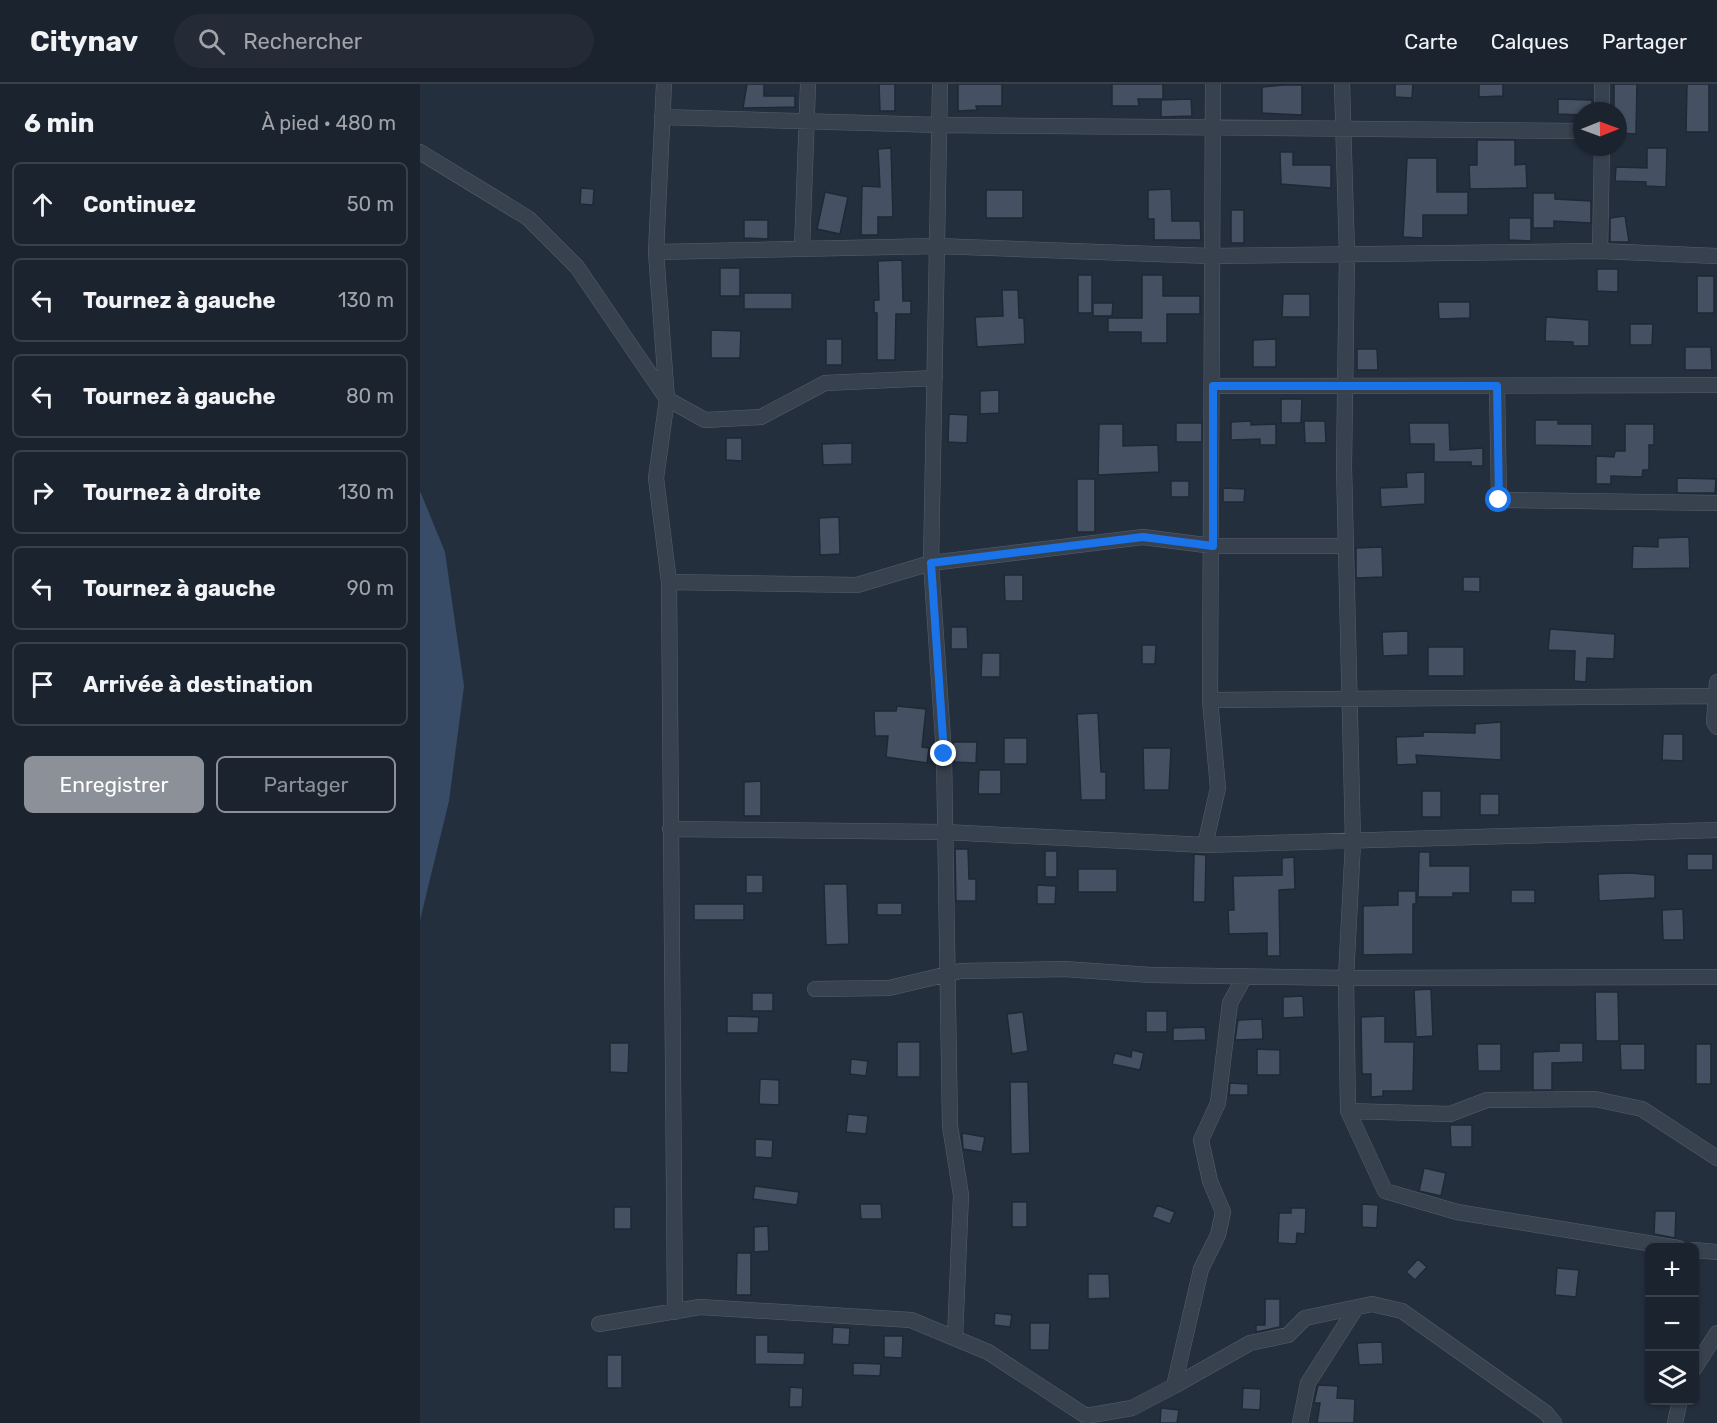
<!DOCTYPE html>
<html lang="fr">
<head>
<meta charset="utf-8">
<style>
  :root { --surface:#1b232e; --page:#242b36; --text:#f1f3f6; --muted:#a0a4aa; --line:#39404a; --accent:#8c9099 }
  body { margin:0; font-family:Rubik,sans-serif; background:var(--page); color:var(--text) }
  .controls { position:absolute; right:18px; bottom:18px; display:grid; overflow:hidden; border-radius:9px; box-shadow:0 2px 4px #0004 }
  .controls button { width:54px; height:54px; display:grid; place-items:center; padding:0; border:0; border-bottom:2px solid var(--line); background:var(--surface); color:var(--text); font:30px sans-serif }
  .compass { position:absolute; left:1153px; top:18px; width:54px; height:54px; border-radius:50%; background:var(--surface); box-shadow:0 2px 4px #0004; rotate:89deg }
  .stop { position:absolute; width:18px; height:18px; margin:-14px; border:4px solid #1a73e8; border-radius:50%; background:#fff }
  .stop.end { background:#1a73e8; border-color:#fff; box-shadow:0 2px 6px #0008 }
  .list { margin:0; padding:0; list-style:none }
  h2 { display:flex; justify-content:space-between; align-items:center; height:78px; margin:0; padding:0 24px; font-size:26px }
  h2 small { font-size:20px; font-weight:400; color:var(--muted) }
  .list li { display:grid; grid-template-columns:39px 1fr auto; gap:18px; align-items:center; box-sizing:border-box; height:84px; margin:0 12px 12px; padding:0 12px; border:2px solid var(--line); border-radius:9px }
  .list b { display:block; font-size:22px; white-space:nowrap }
  .list em { font-size:20px; font-style:normal; color:var(--muted) }
  .actions { display:flex; gap:12px; padding:18px 24px }
  .actions a { flex:1; padding:14px 0; border:2px solid var(--accent); border-radius:9px; text-align:center; font-size:21px; color:var(--accent) }
  .actions .main { background:var(--accent); color:#fff }
  .icon { flex:none; width:33px; height:33px; fill:none; stroke:currentColor; stroke-width:2; stroke-linecap:round; stroke-linejoin:round }
  .map { position:relative; flex:none; width:1297px; height:1339px; overflow:hidden }
  header { display:flex; align-items:center; gap:36px; box-sizing:border-box; height:84px; padding:0 30px; background:var(--surface); border-bottom:2px solid var(--line) }
  header strong { font-size:28px }
  nav { display:flex; gap:33px; margin-inline-start:auto; font-size:21px }
  .search { width:420px; height:54px; background:var(--page); display:flex; align-items:center; gap:15px; box-sizing:border-box; padding:0 21px; border-radius:33px; color:var(--muted); font-size:22px }
  main { display:flex }
  aside { flex:1; background:var(--surface) }
  .map>svg:first-child { display:block }
</style>
</head>
<body>
<header>
<strong>Citynav</strong>
<div class="search"><svg class="icon" aria-label="search" viewBox="0 0 24 24"><circle cx="10" cy="10" r="6"/><path d="M15 15l6 6"/></svg>Rechercher</div>
<nav><a>Carte</a><a>Calques</a><a>Partager</a></nav>
</header>
<main>
<aside>
<h2>6 min<small>À pied · 480 m</small></h2>
<ul class="list">
<li><svg class="icon" aria-label="ahead" viewBox="0 0 24 24"><path d="M12 20V5M6 11l6-6 6 6"/></svg><div><b>Continuez</b></div><em>50 m</em></li>
<li><svg class="icon" aria-label="left" viewBox="0 0 24 24"><path d="M17 20v-9H6M10 6l-5 5 5 5"/></svg><div><b>Tournez à gauche</b></div><em>130 m</em></li>
<li><svg class="icon" aria-label="left" viewBox="0 0 24 24"><path d="M17 20v-9H6M10 6l-5 5 5 5"/></svg><div><b>Tournez à gauche</b></div><em>80 m</em></li>
<li><svg class="icon" aria-label="right" viewBox="0 0 24 24"><path d="M7 20v-9h11M14 6l5 5-5 5"/></svg><div><b>Tournez à droite</b></div><em>130 m</em></li>
<li><svg class="icon" aria-label="left" viewBox="0 0 24 24"><path d="M17 20v-9H6M10 6l-5 5 5 5"/></svg><div><b>Tournez à gauche</b></div><em>90 m</em></li>
<li><svg class="icon" aria-label="arrive" viewBox="0 0 24 24"><path d="M6 21V4h12l-3 4 3 4H6"/></svg><div><b>Arrivée à destination</b></div></li>
</ul>
<div class="actions"><a class="main">Enregistrer</a><a>Partager</a></div>
</aside>
<div class="map">
<svg width="1297" height="1339" viewBox="0 0 1297 1339">
  <rect width="100%" height="100%" fill="#242f3e"/>
  <!-- water -->
  <path fill="#394c67" d="M 0,407 L 25,468 L 44,602 L 29,717 L 0,836 Z"/>
  <!-- building -->
  <path fill="#455162" stroke="#1f2835" stroke-width="1.5" d="M 327,0 L 344,0 L 344,12 L 375,12 L 375,23 L 323,24 Z
    M 459,0 L 475,0 L 475,27 L 460,27 Z
    M 538,0 L 582,0 L 582,22 L 556,22 L 557,26 L 538,27 Z
    M 692,0 L 743,0 L 743,15 L 718,15 L 719,22 L 692,22 Z
    M 975,0 L 993,0 L 992,14 L 975,13 Z
    M 1059,0 L 1083,0 L 1083,12 L 1059,13 Z
    M 1194,0 L 1217,0 L 1216,50 L 1198,49 L 1198,27 L 1194,27 Z
    M 1267,0 L 1289,0 L 1289,48 L 1266,48 Z
    M 863,1 L 882,1 L 882,31 L 842,29 L 842,3 Z
    M 771,15 L 772,32 L 741,33 L 741,16 Z
    M 1138,15 L 1172,16 L 1172,27 L 1162,27 L 1162,31 L 1138,30 Z
    M 1057,56 L 1095,56 L 1095,81 L 1106,80 L 1107,104 L 1050,105 L 1049,81 L 1057,81 Z
    M 471,64 L 473,133 L 458,133 L 458,151 L 441,151 L 442,102 L 460,103 L 458,65 Z
    M 1227,64 L 1247,64 L 1246,103 L 1226,102 L 1226,98 L 1195,97 L 1196,83 L 1227,84 Z
    M 860,68 L 873,68 L 873,81 L 911,81 L 911,104 L 861,100 Z
    M 987,74 L 1017,74 L 1017,108 L 1048,108 L 1048,131 L 1003,131 L 1003,154 L 983,153 Z
    M 161,104 L 174,105 L 173,121 L 160,120 Z
    M 751,105 L 752,137 L 780,137 L 781,156 L 734,156 L 734,135 L 728,135 L 728,106 Z
    M 566,106 L 603,106 L 603,134 L 566,134 Z
    M 405,108 L 428,113 L 420,150 L 397,145 Z
    M 1113,109 L 1135,109 L 1135,115 L 1171,117 L 1171,139 L 1134,137 L 1134,144 L 1113,144 Z
    M 811,126 L 824,126 L 824,159 L 811,159 Z
    M 1205,132 L 1209,158 L 1190,158 L 1190,134 Z
    M 1089,134 L 1111,134 L 1111,157 L 1089,156 Z
    M 324,136 L 348,136 L 348,155 L 324,154 Z
    M 482,176 L 483,217 L 491,217 L 491,230 L 476,230 L 475,276 L 457,276 L 457,229 L 454,229 L 454,216 L 459,216 L 458,177 Z
    M 300,184 L 320,184 L 320,212 L 300,212 Z
    M 1177,185 L 1198,185 L 1198,208 L 1177,207 Z
    M 658,191 L 672,191 L 672,229 L 658,229 Z
    M 722,191 L 743,191 L 743,212 L 780,212 L 780,230 L 747,230 L 747,259 L 721,259 L 721,248 L 688,248 L 688,234 L 722,234 Z
    M 1277,192 L 1294,192 L 1294,229 L 1277,229 Z
    M 582,206 L 598,206 L 599,234 L 604,234 L 605,260 L 557,263 L 555,233 L 583,232 Z
    M 324,209 L 372,209 L 372,225 L 324,225 Z
    M 863,210 L 890,210 L 890,233 L 862,233 Z
    M 1018,218 L 1050,218 L 1050,234 L 1019,235 Z
    M 673,219 L 693,219 L 692,232 L 673,232 Z
    M 1126,233 L 1169,236 L 1169,262 L 1153,262 L 1153,258 L 1125,257 Z
    M 1210,240 L 1233,240 L 1232,261 L 1210,261 Z
    M 291,246 L 321,247 L 320,274 L 291,274 Z
    M 406,255 L 422,255 L 422,281 L 406,281 Z
    M 856,255 L 856,283 L 833,283 L 833,256 Z
    M 1265,263 L 1291,263 L 1292,286 L 1265,286 Z
    M 937,265 L 957,265 L 958,286 L 937,286 Z
    M 579,306 L 579,329 L 560,330 L 560,307 Z
    M 861,315 L 882,315 L 881,339 L 861,339 Z
    M 529,330 L 548,331 L 547,359 L 528,358 Z
    M 1115,336 L 1138,336 L 1138,340 L 1172,340 L 1172,362 L 1115,361 Z
    M 831,337 L 831,341 L 856,340 L 856,361 L 840,361 L 840,355 L 811,356 L 811,338 Z
    M 884,337 L 905,337 L 906,359 L 885,359 Z
    M 756,339 L 782,339 L 782,358 L 756,358 Z
    M 989,339 L 1029,339 L 1030,366 L 1063,364 L 1063,382 L 1051,382 L 1051,378 L 1014,378 L 1014,360 L 990,360 Z
    M 679,340 L 703,340 L 703,362 L 738,361 L 739,388 L 678,391 Z
    M 1205,340 L 1234,340 L 1234,361 L 1229,361 L 1229,386 L 1223,386 L 1222,393 L 1191,392 L 1191,400 L 1176,400 L 1176,372 L 1194,373 L 1195,367 L 1205,367 Z
    M 306,354 L 322,354 L 322,377 L 306,376 Z
    M 432,359 L 432,380 L 403,381 L 402,360 Z
    M 1005,388 L 1005,420 L 961,423 L 960,404 L 987,403 L 986,389 Z
    M 1257,394 L 1296,395 L 1295,409 L 1257,409 Z
    M 657,395 L 675,395 L 675,448 L 657,448 Z
    M 751,397 L 769,397 L 769,413 L 751,413 Z
    M 803,404 L 825,405 L 824,418 L 803,418 Z
    M 419,433 L 420,470 L 400,471 L 399,434 Z
    M 1269,453 L 1270,484 L 1212,485 L 1213,462 L 1238,463 L 1238,454 Z
    M 962,463 L 963,493 L 936,494 L 936,464 Z
    M 584,491 L 603,491 L 603,517 L 585,517 Z
    M 1043,493 L 1060,493 L 1060,508 L 1043,507 Z
    M 531,543 L 547,543 L 548,565 L 531,565 Z
    M 1130,545 L 1195,550 L 1194,575 L 1167,574 L 1166,598 L 1154,597 L 1155,567 L 1128,566 Z
    M 988,547 L 988,571 L 963,572 L 962,548 Z
    M 722,561 L 736,561 L 735,580 L 722,580 Z
    M 1008,563 L 1044,563 L 1044,592 L 1008,592 Z
    M 562,569 L 580,569 L 580,593 L 561,593 Z
    M 477,622 L 506,625 L 502,663 L 509,664 L 507,679 L 466,673 L 468,652 L 455,652 L 454,627 L 476,627 Z
    M 678,629 L 681,688 L 686,688 L 686,716 L 661,716 L 657,630 Z
    M 1081,638 L 1081,676 L 996,671 L 997,680 L 977,681 L 976,653 L 1003,652 L 1003,648 L 1055,649 L 1055,640 Z
    M 1243,650 L 1263,650 L 1263,677 L 1242,676 Z
    M 584,654 L 607,654 L 607,680 L 584,680 Z
    M 533,658 L 557,658 L 556,679 L 534,678 Z
    M 723,664 L 751,664 L 749,706 L 724,706 Z
    M 559,686 L 581,686 L 581,710 L 558,710 Z
    M 341,697 L 341,732 L 324,732 L 324,698 Z
    M 1002,707 L 1021,707 L 1021,733 L 1002,733 Z
    M 1060,710 L 1079,710 L 1079,731 L 1060,731 Z
    M 535,765 L 548,765 L 549,795 L 556,795 L 556,817 L 536,817 Z
    M 625,767 L 637,767 L 637,793 L 625,793 Z
    M 999,768 L 1010,768 L 1010,782 L 1050,782 L 1050,809 L 1033,809 L 1033,813 L 998,813 Z
    M 774,770 L 786,771 L 785,818 L 773,818 Z
    M 1267,770 L 1293,770 L 1293,786 L 1267,786 Z
    M 874,773 L 875,805 L 859,806 L 860,872 L 847,872 L 847,849 L 809,850 L 808,826 L 814,826 L 813,792 L 862,791 L 862,774 Z
    M 658,785 L 697,785 L 697,808 L 658,808 Z
    M 1210,789 L 1235,791 L 1235,814 L 1179,817 L 1178,790 Z
    M 326,791 L 343,791 L 343,809 L 326,809 Z
    M 404,800 L 427,800 L 429,860 L 406,861 Z
    M 617,801 L 636,802 L 635,820 L 617,820 Z
    M 1091,806 L 1115,806 L 1115,819 L 1091,819 Z
    M 978,807 L 996,807 L 996,820 L 993,820 L 993,870 L 943,871 L 943,822 L 978,821 Z
    M 457,819 L 482,819 L 482,831 L 457,831 Z
    M 274,820 L 324,820 L 324,836 L 274,836 Z
    M 1263,825 L 1264,856 L 1243,856 L 1242,826 Z
    M 1011,905 L 1013,952 L 996,953 L 994,906 Z
    M 1175,908 L 1198,908 L 1199,957 L 1176,957 Z
    M 332,909 L 353,909 L 353,927 L 332,927 Z
    M 883,912 L 884,933 L 863,934 L 863,913 Z
    M 726,927 L 747,927 L 747,948 L 726,948 Z
    M 603,928 L 608,967 L 592,970 L 587,930 Z
    M 307,932 L 339,933 L 338,949 L 307,949 Z
    M 965,932 L 965,958 L 994,958 L 993,1007 L 963,1007 L 963,1012 L 951,1013 L 951,990 L 942,990 L 941,933 Z
    M 842,935 L 843,955 L 815,956 L 818,936 Z
    M 785,943 L 786,956 L 753,957 L 753,944 Z
    M 477,958 L 500,958 L 500,993 L 477,993 Z
    M 190,959 L 209,959 L 208,989 L 190,988 Z
    M 1139,959 L 1163,959 L 1163,978 L 1132,979 L 1132,1006 L 1113,1006 L 1113,968 L 1139,967 Z
    M 1057,960 L 1081,960 L 1081,987 L 1058,987 Z
    M 1200,960 L 1225,960 L 1225,986 L 1201,986 Z
    M 1276,960 L 1291,960 L 1291,1000 L 1276,1000 Z
    M 837,965 L 860,966 L 860,991 L 837,991 Z
    M 712,966 L 724,969 L 720,986 L 692,980 L 695,969 L 711,973 Z
    M 431,975 L 448,977 L 446,992 L 430,990 Z
    M 340,995 L 359,996 L 359,1021 L 339,1020 Z
    M 590,998 L 608,998 L 610,1069 L 591,1070 Z
    M 810,999 L 828,1000 L 828,1011 L 809,1011 Z
    M 428,1030 L 448,1032 L 446,1050 L 426,1048 Z
    M 1030,1041 L 1052,1041 L 1052,1063 L 1031,1063 Z
    M 542,1049 L 565,1053 L 562,1068 L 543,1065 Z
    M 335,1055 L 353,1056 L 352,1074 L 335,1073 Z
    M 1004,1084 L 1026,1089 L 1021,1112 L 999,1107 Z
    M 335,1102 L 379,1108 L 377,1121 L 333,1115 Z
    M 592,1118 L 607,1118 L 607,1143 L 592,1143 Z
    M 440,1120 L 461,1120 L 462,1135 L 441,1135 Z
    M 942,1120 L 958,1121 L 957,1144 L 942,1143 Z
    M 737,1121 L 755,1128 L 750,1140 L 732,1133 Z
    M 194,1123 L 211,1123 L 211,1145 L 194,1145 Z
    M 871,1124 L 886,1124 L 885,1150 L 877,1149 L 876,1160 L 858,1159 L 859,1129 L 871,1129 Z
    M 1235,1127 L 1256,1127 L 1255,1154 L 1234,1150 Z
    M 348,1142 L 349,1167 L 334,1168 L 334,1143 Z
    M 317,1169 L 331,1169 L 331,1211 L 316,1211 Z
    M 998,1175 L 1007,1183 L 995,1196 L 986,1188 Z
    M 1137,1184 L 1159,1186 L 1156,1213 L 1135,1211 Z
    M 668,1190 L 689,1190 L 690,1214 L 668,1215 Z
    M 845,1215 L 860,1215 L 860,1243 L 836,1248 L 836,1241 L 845,1241 Z
    M 575,1229 L 592,1231 L 590,1243 L 574,1241 Z
    M 610,1239 L 630,1239 L 629,1266 L 610,1266 Z
    M 413,1243 L 430,1244 L 429,1261 L 412,1260 Z
    M 335,1251 L 348,1251 L 348,1268 L 385,1269 L 384,1281 L 335,1280 Z
    M 464,1252 L 483,1252 L 482,1274 L 464,1273 Z
    M 962,1258 L 963,1280 L 939,1281 L 937,1259 Z
    M 187,1271 L 202,1271 L 202,1304 L 187,1304 Z
    M 433,1279 L 461,1280 L 460,1292 L 433,1291 Z
    M 898,1301 L 918,1302 L 917,1314 L 935,1315 L 934,1339 L 897,1339 L 900,1319 L 894,1319 Z
    M 370,1303 L 383,1304 L 382,1323 L 369,1323 Z
    M 823,1304 L 841,1305 L 840,1326 L 822,1325 Z
    M 741,1324 L 759,1326 L 757,1339 L 740,1339 Z"/>
  <g fill="none" stroke-linecap="round" stroke-linejoin="round">
    <defs>
      <path id="minor" d="M 244,0 L 236,168 L 247,315 L 236,394 L 249,498 L 255,1228
        M 520,0 L 511,479 L 524,670 L 530,1042 L 541,1111 L 535,1254
        M 922,0 L 927,170 L 924,382 L 933,758 L 926,894 L 928,1027 L 965,1107 L 1037,1128 L 1258,1164
        M 1182,27 L 1182,0
        M 242,33 L 519,41 L 1162,47
        M 0,68 L 108,134 L 157,183 L 247,315 L 285,336 L 341,333 L 405,299 L 515,294
        M 382,165 L 388,0
        M 1180,167 L 1182,63
        M 236,168 L 517,162 L 790,172 L 1180,167 L 1297,172
        M 793,302 L 1297,301
        M 1077,302 L 1079,416 L 1297,419
        M 249,498 L 437,501 L 511,479 L 723,453 L 793,462 L 926,462
        M 1297,598 L 1294,638 L 1297,643
        M 790,616 L 1296,612
        M 250,745 L 525,748 L 785,761 L 1297,746
        M 785,761 L 798,704 L 790,616 L 793,0
        M 395,905 L 469,904 L 541,887 L 644,885 L 731,891 L 926,894 L 1297,893
        M 928,1027 L 1030,1030 L 1067,1016 L 1175,1015 L 1222,1025 L 1297,1074
        M 1274,1166 L 1297,1168
        M 179,1240 L 280,1223 L 491,1236 L 568,1268 L 666,1332 L 712,1324 L 754,1302 L 781,1185 L 798,1151 L 803,1128 L 790,1097 L 781,1056 L 798,1019 L 810,919 L 825,892
        M 1274,1285 L 1297,1249
        M 754,1302 L 830,1259 L 868,1251 L 885,1234 L 952,1220 L 982,1227 L 1126,1329 L 1134,1339
        M 880,1339 L 888,1299 L 936,1224
        M 1255,1339 L 1260,1316"/>
    </defs>
    <!-- minor casing -->
    <use href="#minor" stroke="#565f6c" stroke-width="16"/>
    <!-- minor -->
    <use href="#minor" stroke="#38414e" stroke-width="15"/>
  </g>
  <g fill="none" stroke-linecap="round" stroke-linejoin="round">
    <!-- route -->
    <path stroke="#1a73e8" stroke-width="8" d="M 524,670 L 511,479 L 723,453 L 793,462 L 793,302 L 1077,302 L 1079,416"/>
  </g>
</svg>
<div class="controls">
<button>+</button>
<button>−</button>
<button><svg class="icon" aria-label="layers" viewBox="0 0 24 24"><path d="M12 4l9 5-9 5-9-5zM3 14l9 5 9-5"/></svg></button>
</div>
<svg class="compass" viewBox="-18 -18 36 36"><path d="M0-13l5 13h-10z" fill="#e53935"/><path d="M0 13l5-13h-10z" fill="#a0a4aa"/></svg>
<div class="stop" style="left:1079px;top:416px"></div>
<div class="stop end" style="left:524px;top:670px"></div>
</div>
</main>
</body>
</html>
